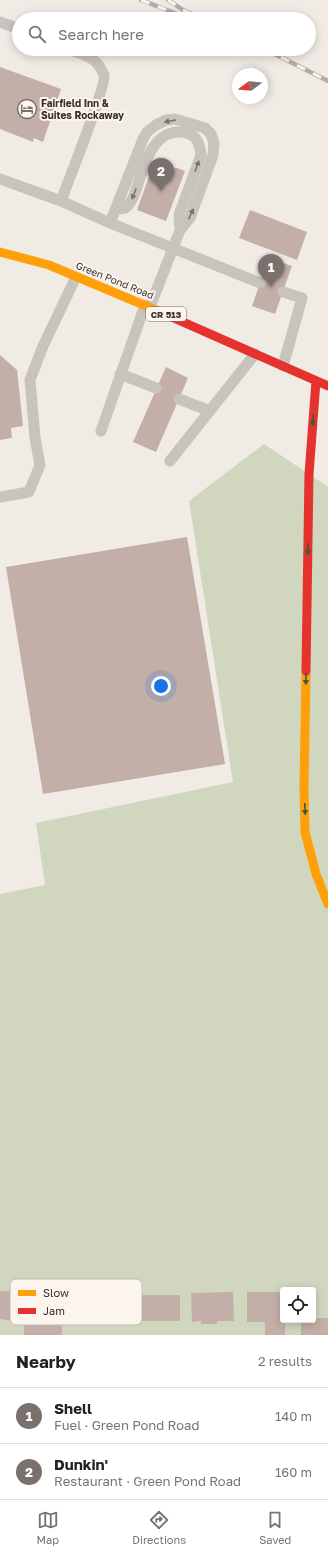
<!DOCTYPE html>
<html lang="en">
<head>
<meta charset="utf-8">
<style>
  :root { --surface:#fff; --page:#f6f6f6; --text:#202124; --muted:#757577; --line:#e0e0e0; --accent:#7a716c }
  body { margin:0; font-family:"Golos Text",sans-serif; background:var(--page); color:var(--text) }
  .controls { position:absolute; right:12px; bottom:12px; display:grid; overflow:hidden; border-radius:4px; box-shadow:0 2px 10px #0003 }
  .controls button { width:36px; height:36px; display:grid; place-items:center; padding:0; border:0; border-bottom:1px solid var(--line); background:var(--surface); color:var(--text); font:20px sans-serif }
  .compass { position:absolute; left:232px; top:68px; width:36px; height:36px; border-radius:50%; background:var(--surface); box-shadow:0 2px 10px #0003; rotate:254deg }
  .you { position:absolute; left:161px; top:686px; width:14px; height:14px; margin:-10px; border:3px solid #fff; border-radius:50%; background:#1a73e8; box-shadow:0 0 0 6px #1a73e833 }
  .badge { display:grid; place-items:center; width:26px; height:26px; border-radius:50%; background:var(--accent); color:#fff; font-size:13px; font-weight:700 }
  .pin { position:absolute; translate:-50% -33px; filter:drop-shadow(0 1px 2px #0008) }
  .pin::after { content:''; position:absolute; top:21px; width:14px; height:12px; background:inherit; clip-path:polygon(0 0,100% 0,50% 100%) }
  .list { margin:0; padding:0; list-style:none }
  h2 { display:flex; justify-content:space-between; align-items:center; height:52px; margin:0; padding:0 16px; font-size:17px }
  h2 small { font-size:13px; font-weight:400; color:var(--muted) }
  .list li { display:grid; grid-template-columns:26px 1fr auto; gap:12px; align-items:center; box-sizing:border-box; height:56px; padding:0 16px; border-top:1px solid var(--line) }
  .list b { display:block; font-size:15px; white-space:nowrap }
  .list p { margin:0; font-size:13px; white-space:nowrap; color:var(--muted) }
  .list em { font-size:13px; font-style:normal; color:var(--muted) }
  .icon { flex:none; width:22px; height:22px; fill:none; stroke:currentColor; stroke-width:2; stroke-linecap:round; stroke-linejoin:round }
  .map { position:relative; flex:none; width:328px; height:1335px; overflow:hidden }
  .search { position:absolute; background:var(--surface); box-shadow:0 2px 10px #0003; left:12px; right:12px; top:12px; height:44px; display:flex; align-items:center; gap:10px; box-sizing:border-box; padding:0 14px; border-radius:22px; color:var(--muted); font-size:15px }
  .sheet { height:164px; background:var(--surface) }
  nav { display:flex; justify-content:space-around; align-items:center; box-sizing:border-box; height:56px; border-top:1px solid var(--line); background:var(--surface); font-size:11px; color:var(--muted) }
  nav a { display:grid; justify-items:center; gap:2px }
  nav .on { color:var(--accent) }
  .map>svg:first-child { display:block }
</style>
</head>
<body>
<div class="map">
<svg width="328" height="1335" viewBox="0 0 328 1335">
  <rect width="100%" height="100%" fill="#f0ebe5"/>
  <!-- green -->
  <path fill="#d1d6bf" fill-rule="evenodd" d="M 264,444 L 328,487 L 328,1335 L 0,1335 L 0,894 L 45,885 L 36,823 L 233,782 L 189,501 ZM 283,1290 L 313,1290 L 313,1320 L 283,1320 Z"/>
  <!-- building -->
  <path fill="#c3afa7" d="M 0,67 L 61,89 L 43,142 L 34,138 L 33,142 L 0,129 Z
    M 177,168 L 185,171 L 166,221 L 137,210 L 151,171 Z
    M 250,210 L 307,232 L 297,260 L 239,238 Z
    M 269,258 L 292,266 L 275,314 L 252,306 Z
    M 0,355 L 17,370 L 23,426 L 11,428 L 12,438 L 0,440 Z
    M 166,367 L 188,378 L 156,452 L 133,442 Z
    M 187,537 L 225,764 L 43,794 L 6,567 Z
    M 0,1291 L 12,1291 L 12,1320 L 3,1320 L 3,1319 L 0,1319 Z
    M 233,1292 L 234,1321 L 217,1321 L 217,1324 L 201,1324 L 201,1321 L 192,1322 L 191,1293 Z
    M 247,1292 L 283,1292 L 283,1320 L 290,1320 L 290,1323 L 285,1323 L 285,1335 L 265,1335 L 265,1322 L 247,1322 Z
    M 139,1295 L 180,1295 L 180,1321 L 139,1321 Z
    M 313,1318 L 328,1318 L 328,1335 L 301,1335 L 301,1320 L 313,1320 Z
    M 24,1321 L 62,1322 L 62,1335 L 24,1335 Z"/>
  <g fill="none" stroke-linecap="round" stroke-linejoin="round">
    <!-- lane -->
    <path stroke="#c9c3be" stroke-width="11" d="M 0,22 L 19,29
      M 0,179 L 61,201 L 110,223 L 260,283
      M 61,201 C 67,184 107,85 104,75 C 97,57 85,55 68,49
      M 116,209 C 118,209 122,209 125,208 C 130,205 133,198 135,193 C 142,173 149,138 172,133 C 178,131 187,132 193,136 C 199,140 200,148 201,155 L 179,215 L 180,230
      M 110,223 L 143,139 L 147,132 L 156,125 L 166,120 L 175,119 L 205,128 L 211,134 L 214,143 L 213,155 L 190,218 L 180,230 L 150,307
      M 283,366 L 302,298 L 283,292
      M 120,374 L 156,388
      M 179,399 L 210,411
      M 101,431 L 145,305
      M 170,461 L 255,354
      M 0,497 L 29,492 L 40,465 L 35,438 L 30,380 L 43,346 L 76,277"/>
    <!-- slow -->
    <path stroke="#ff9f0a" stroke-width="9" d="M 0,252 L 49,265 L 158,311
      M 306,671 L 304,789 L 305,832 L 316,874 L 328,904"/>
    <!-- jam -->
    <path stroke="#e5322d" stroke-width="9" d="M 158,311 L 328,386
      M 306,671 L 309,474 L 316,381"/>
    <defs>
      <path id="rail" d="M 141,0 L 190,19
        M 168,0 L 183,10 L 202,19
        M 265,49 L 328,81"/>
    </defs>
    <!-- rail casing -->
    <use href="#rail" stroke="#b1aca8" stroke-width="4.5"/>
    <!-- rail -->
    <use href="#rail" stroke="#fbf5ee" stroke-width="3" stroke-dasharray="9" stroke-linecap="butt"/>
  </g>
  <!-- one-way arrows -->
  <defs><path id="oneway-solid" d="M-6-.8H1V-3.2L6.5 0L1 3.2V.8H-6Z"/></defs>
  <g fill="#7b726d">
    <use href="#oneway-solid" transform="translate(170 121) rotate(169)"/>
    <use href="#oneway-solid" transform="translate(197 166) rotate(-70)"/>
    <use href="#oneway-solid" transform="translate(134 194) rotate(111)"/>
    <use href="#oneway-solid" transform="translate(191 214) rotate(-65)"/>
  </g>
  <g fill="#375e3a">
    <use href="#oneway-solid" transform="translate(313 420) rotate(94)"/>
    <use href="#oneway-solid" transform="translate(308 549) rotate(91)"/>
    <use href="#oneway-solid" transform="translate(306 679) rotate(91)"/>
    <use href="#oneway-solid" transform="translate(305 809) rotate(88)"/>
  </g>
  <!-- icons -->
  <defs>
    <symbol id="hotel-ring" viewBox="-11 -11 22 22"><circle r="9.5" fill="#fbf5ee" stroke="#7a716c" stroke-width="1.5"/><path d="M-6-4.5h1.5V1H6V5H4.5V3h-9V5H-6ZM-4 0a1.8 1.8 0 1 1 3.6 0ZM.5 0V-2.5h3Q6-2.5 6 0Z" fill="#7a716c"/></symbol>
  </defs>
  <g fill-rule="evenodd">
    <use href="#hotel-ring" x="16" y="98" width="22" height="22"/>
  </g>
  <g text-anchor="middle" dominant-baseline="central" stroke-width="4" stroke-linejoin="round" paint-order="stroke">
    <!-- shield labels -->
    <rect fill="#fbf5ee" stroke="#756b66" stroke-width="1" x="146" y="307" width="40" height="14" rx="3"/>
    <g font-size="9" font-weight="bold" fill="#3b302b">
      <text x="166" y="314">CR 513</text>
    </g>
    <!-- poi labels -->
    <g font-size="10" font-weight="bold" fill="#3b302b" stroke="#fbf5ee" text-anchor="start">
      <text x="41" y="103">Fairfield Inn &amp;<tspan x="41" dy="12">Suites Rockaway</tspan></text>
    </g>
    <!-- street labels -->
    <g font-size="10" fill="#3b302b" stroke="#fbf5ee">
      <text transform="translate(115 280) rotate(22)">Green Pond Road</text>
    </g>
  </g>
  <!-- legend -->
  <rect x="10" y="1279" width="132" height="46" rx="6" fill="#fbf5ee" stroke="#c1bab4" stroke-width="1"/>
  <rect x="18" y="1290" width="18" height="6" fill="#ff9f0a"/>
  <rect x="18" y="1308" width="18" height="6" fill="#e5322d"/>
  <g font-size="11" fill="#3b302b">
    <text x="43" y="1297">Slow</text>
    <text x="43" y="1315">Jam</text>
  </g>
</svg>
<div class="controls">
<button><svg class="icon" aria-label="locate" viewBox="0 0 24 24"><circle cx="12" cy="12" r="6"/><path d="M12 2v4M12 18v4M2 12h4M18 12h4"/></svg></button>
</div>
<svg class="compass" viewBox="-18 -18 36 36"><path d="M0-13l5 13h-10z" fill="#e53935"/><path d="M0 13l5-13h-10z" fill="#757577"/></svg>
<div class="you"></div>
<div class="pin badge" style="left:271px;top:287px">1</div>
<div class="pin badge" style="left:161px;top:191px">2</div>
<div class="search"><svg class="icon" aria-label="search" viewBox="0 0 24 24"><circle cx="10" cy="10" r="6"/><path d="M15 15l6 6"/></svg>Search here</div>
</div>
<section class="sheet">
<h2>Nearby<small>2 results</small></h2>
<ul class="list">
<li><span class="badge">1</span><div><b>Shell</b><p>Fuel · Green Pond Road</p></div><em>140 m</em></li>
<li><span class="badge">2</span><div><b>Dunkin'</b><p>Restaurant · Green Pond Road</p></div><em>160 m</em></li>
</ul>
</section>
<nav>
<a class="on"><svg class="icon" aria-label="map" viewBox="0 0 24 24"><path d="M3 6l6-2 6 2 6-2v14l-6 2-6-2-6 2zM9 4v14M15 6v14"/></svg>Map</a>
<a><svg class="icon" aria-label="directions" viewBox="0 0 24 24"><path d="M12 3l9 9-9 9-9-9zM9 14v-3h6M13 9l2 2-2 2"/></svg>Directions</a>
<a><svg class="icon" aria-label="saved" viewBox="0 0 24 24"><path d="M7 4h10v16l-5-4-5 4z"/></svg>Saved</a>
</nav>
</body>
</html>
